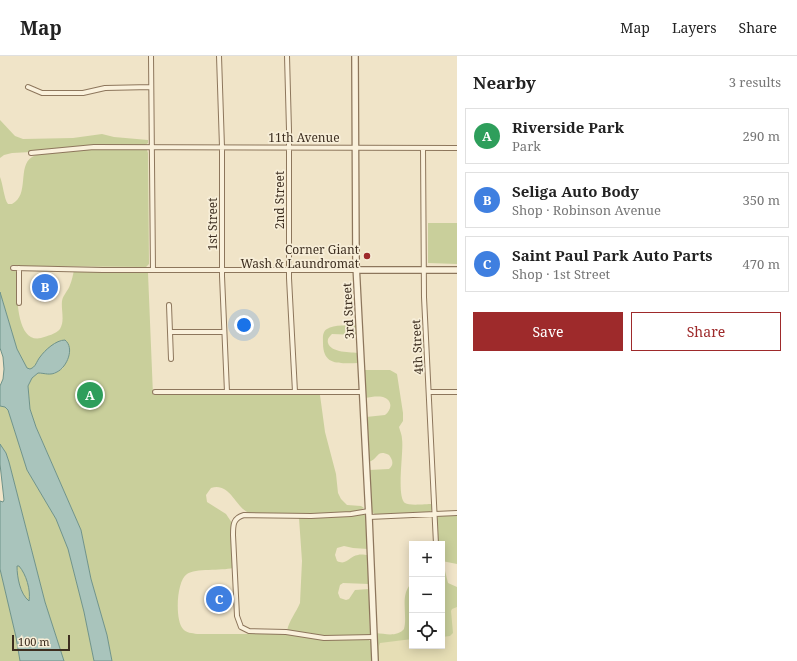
<!DOCTYPE html>
<html lang="en">
<head>
<meta charset="utf-8">
<style>
  :root { --surface:#fff; --page:#f6f6f6; --text:#222; --muted:#767676; --line:#e0e0e0; --accent:#9e2a2b }
  body { margin:0; font-family:"Noto Serif",serif; background:var(--page); color:var(--text) }
  .controls { position:absolute; right:12px; bottom:12px; display:grid; overflow:hidden; border-radius:0px; box-shadow:0 2px 10px #0003 }
  .controls button { width:36px; height:36px; display:grid; place-items:center; padding:0; border:0; border-bottom:1px solid var(--line); background:var(--surface); color:var(--text); font:20px sans-serif }
  .scale { position:absolute; left:12px; bottom:10px; width:58px; box-sizing:border-box; padding-left:4px; border:2px solid #3d2e20; border-top:0; font-size:11px; line-height:14px; white-space:nowrap; color:#3d2e20; -webkit-text-stroke:3px #f7eed8; paint-order:stroke }
  .you { position:absolute; left:244px; top:269px; width:14px; height:14px; margin:-10px; border:3px solid #fff; border-radius:50%; background:#1a73e8; box-shadow:0 0 0 6px #1a73e833 }
  .badge { display:grid; place-items:center; width:26px; height:26px; border-radius:50%; background:var(--accent); color:#fff; font-size:13px; font-weight:700 }
  .pin { position:absolute; translate:-50% -50%; border:2px solid #fff; box-shadow:0 1px 4px #0006 }
  .list { margin:0; padding:0; list-style:none }
  h2 { display:flex; justify-content:space-between; align-items:center; height:52px; margin:0; padding:0 16px; font-size:17px }
  h2 small { font-size:13px; font-weight:400; color:var(--muted) }
  .list li { display:grid; grid-template-columns:26px 1fr auto; gap:12px; align-items:center; box-sizing:border-box; height:56px; margin:0 8px 8px; padding:0 8px; border:1px solid var(--line); border-radius:0px }
  .list b { display:block; font-size:15px; white-space:nowrap }
  .list p { margin:0; font-size:13px; white-space:nowrap; color:var(--muted) }
  .list em { font-size:13px; font-style:normal; color:var(--muted) }
  .actions { display:flex; gap:8px; padding:12px 16px }
  .actions a { flex:1; padding:9px 0; border:1px solid var(--accent); border-radius:0px; text-align:center; font-size:14px; color:var(--accent) }
  .actions .main { background:var(--accent); color:#fff }
  .icon { flex:none; width:22px; height:22px; fill:none; stroke:currentColor; stroke-width:2; stroke-linecap:round; stroke-linejoin:round }
  .map { position:relative; flex:none; width:457px; height:605px; overflow:hidden }
  header { display:flex; align-items:center; gap:24px; box-sizing:border-box; height:56px; padding:0 20px; background:var(--surface); border-bottom:1px solid var(--line) }
  header strong { font-size:19px }
  nav { display:flex; gap:22px; margin-inline-start:auto; font-size:14px }
  main { display:flex }
  aside { flex:1; background:var(--surface) }
  .map>svg:first-child { display:block }
</style>
</head>
<body>
<header>
<strong>Map</strong>
<nav><a>Map</a><a>Layers</a><a>Share</a></nav>
</header>
<main>
<div class="map">
<svg width="457" height="605" viewBox="0 0 457 605">
  <rect width="100%" height="100%" fill="#f0e4c8"/>
  <!-- farmland -->
  <path fill="#e6deb5" d="M 442,539 L 457,539 L 457,605 L 377,605 L 376,580 L 412,580 L 412,590 L 442,590 Z"/>
  <!-- green -->
  <path fill="#c9cf9b" d="M 0,64 L 15,80 L 23,83 L 73,82 L 102,78 L 114,81 L 148,84 L 148,87 L 144,90 L 12,97 L 4,99 L 0,102 Z
    M 94,92 L 143,93 L 147,94 L 148,97 L 149,208 L 146,211 L 17,210 L 11,209 L 10,211 L 10,214 L 13,215 L 16,214 L 17,215 C 17,231 14,288 41,282 C 47,280 56,278 60,273 C 65,265 61,254 62,245 C 63,239 68,235 70,229 C 72,224 73,219 74,214 L 90,214 L 108,217 L 148,217 L 153,339 L 320,339 L 325,376 L 336,418 L 338,437 L 341,443 L 347,449 L 361,450 L 364,452 L 356,456 C 327,457 297,459 268,458 C 263,458 254,459 249,457 C 235,451 230,426 211,432 L 206,439 L 207,446 L 226,458 L 232,467 L 231,477 L 233,512 C 221,515 195,512 187,518 C 176,525 175,565 183,573 C 186,577 192,577 197,578 L 281,578 L 335,584 L 368,583 L 371,586 L 372,605 L 112,605 L 107,579 L 91,523 L 81,474 L 34,366 L 30,353 L 28,330 L 32,322 L 38,317 L 50,318 L 56,317 L 63,312 L 68,302 L 69,295 L 65,284 L 61,284 L 38,305 L 35,311 L 30,313 L 27,312 L 17,293 L 0,236 L 0,121 C 3,128 4,143 8,148 L 12,148 C 30,139 17,110 32,101 C 41,95 81,94 94,92 Z
    M 428,167 L 457,167 L 457,208 L 428,207 Z
    M 357,269 L 358,279 L 332,278 C 329,281 327,283 328,287 C 331,297 351,296 359,297 L 359,307 C 341,307 323,311 323,287 C 323,282 322,276 327,273 C 334,268 349,270 357,269 Z
    M 364,314 L 390,314 L 397,318 L 403,357 L 403,365 L 399,371 C 400,375 402,379 402,383 C 404,395 396,441 405,447 C 409,450 426,448 432,448 L 432,453 L 430,456 L 376,459 L 372,456 L 369,414 L 389,413 C 394,409 393,404 389,399 C 376,393 379,403 369,406 L 366,361 L 385,359 C 392,354 393,344 383,341 C 377,340 371,341 365,342 Z
    M 0,350 L 6,351 L 8,354 L 27,414 L 56,463 L 68,493 L 84,556 L 94,605 L 64,605 L 45,546 L 9,406 L 6,397 L 0,388 Z
    M 363,458 L 365,459 L 366,462 L 368,493 L 353,492 L 344,490 L 337,492 L 335,499 L 337,505 C 347,510 349,500 358,499 C 361,498 365,499 368,499 L 369,528 L 343,527 L 340,529 L 338,537 L 340,542 L 346,544 L 349,543 L 355,534 L 369,533 L 370,579 L 328,580 L 287,575 C 289,564 296,557 300,547 L 302,505 L 299,462 Z
    M 438,459 L 457,459 L 457,508 L 442,505 L 442,488 L 437,488 L 437,463 Z
    M 442,509 L 444,511 L 448,527 L 457,531 L 457,551 L 452,553 L 451,555 L 453,577 L 450,580 L 442,581 Z
    M 17,510 L 18,509 C 26,515 31,535 29,545 C 20,538 17,521 17,510 Z
    M 0,513 L 16,581 L 20,605 L 0,605 Z
    M 412,527 L 412,583 L 380,587 L 379,590 L 379,605 L 377,605 L 376,577 C 386,578 397,581 404,573 C 408,559 399,538 412,527 Z"/>
  <!-- water -->
  <path fill="#a9c4bc" stroke="#6f938a" fill-rule="evenodd" d="M 0,236 L 17,293 L 27,312 L 30,313 C 36,311 36,306 40,301 C 45,294 56,284 65,284 C 75,292 67,311 57,316 C 50,320 45,317 38,317 L 32,322 L 28,330 L 30,353 L 36,371 L 81,474 L 91,523 L 107,579 L 112,605 L 94,605 L 84,556 L 68,493 L 56,463 L 27,414 L 8,354 L 5,351 L 0,350 L 0,330 L 3,323 L 4,313 L 3,301 L 0,292 Z
    M 0,388 L 6,397 L 9,406 L 45,546 L 64,605 L 20,605 L 16,581 L 0,513 L 0,445 L 3,446 L 4,444 L 0,408 ZM 17,510 L 19,510 C 26,518 31,534 29,545 C 20,538 17,521 17,510 Z"/>
  <g fill="none" stroke-linecap="round" stroke-linejoin="round">
    <defs>
      <path id="minor" d="M 151,0 L 153,214
        M 219,0 L 222,91 L 222,220 L 227,336
        M 287,0 L 289,74 L 289,222 L 295,336
        M 28,31 L 42,37 L 83,37 L 105,32 L 151,31
        M 423,92 L 424,241 L 436,488
        M 31,97 L 94,91 L 457,92
        M 13,212 L 103,214 L 357,214
        M 19,212 L 19,247
        M 169,249 L 171,303
        M 170,276 L 224,276
        M 155,336 L 363,336
        M 429,336 L 457,336
        M 369,455 L 351,458 L 311,460 L 244,459 C 233,462 233,469 233,479 L 237,560 L 241,571 L 249,575 L 286,576 L 324,582 L 374,581
        M 369,461 L 457,457"/>
      <path id="tertiary" d="M 355,0 L 356,208 L 369,461 L 375,605
        M 357,214 L 457,214"/>
    </defs>
    <!-- minor casing -->
    <use href="#minor" stroke="#8d765c" stroke-width="6"/>
    <!-- tertiary casing -->
    <use href="#tertiary" stroke="#8d765c" stroke-width="8"/>
    <!-- minor -->
    <use href="#minor" stroke="#faf1dc" stroke-width="4"/>
    <!-- tertiary -->
    <use href="#tertiary" stroke="#faf1dc" stroke-width="5.5"/>
  </g>
  <!-- markers -->
  <circle fill="#9e2a2b" stroke="#f7eed8" stroke-width="1.5" cx="367" cy="200" r="4"/>
  <g text-anchor="middle" dominant-baseline="central" stroke-width="3.5" stroke-linejoin="round" paint-order="stroke">
    <!-- street labels -->
    <g font-size="12" fill="#3d2e20" stroke="#f7eed8">
      <text x="304" y="81">11th Avenue</text>
      <text transform="translate(279 144) rotate(-90)">2nd Street</text>
      <text transform="translate(212 168) rotate(-90)">1st Street</text>
      <text transform="translate(348 255) rotate(-93)">3rd Street</text>
      <text transform="translate(417 291) rotate(-93)">4th Street</text>
    </g>
    <!-- poi labels -->
    <g font-size="12" fill="#3d2e20" stroke="#f7eed8" text-anchor="end">
      <text x="359" y="193">Corner Giant<tspan x="359" dy="14">Wash &amp; Laundromat</tspan></text>
    </g>
  </g>
</svg>
<div class="controls">
<button>+</button>
<button>−</button>
<button><svg class="icon" aria-label="locate" viewBox="0 0 24 24"><circle cx="12" cy="12" r="6"/><path d="M12 2v4M12 18v4M2 12h4M18 12h4"/></svg></button>
</div>
<div class="scale">100 m</div>
<div class="you"></div>
<div class="pin badge" style="left:90px;top:339px;background:#2e9e5b">A</div>
<div class="pin badge" style="left:45px;top:231px;background:#3f7fe0">B</div>
<div class="pin badge" style="left:219px;top:543px;background:#3f7fe0">C</div>
</div>
<aside>
<h2>Nearby<small>3 results</small></h2>
<ul class="list">
<li><span class="badge" style="background:#2e9e5b">A</span><div><b>Riverside Park</b><p>Park</p></div><em>290 m</em></li>
<li><span class="badge" style="background:#3f7fe0">B</span><div><b>Seliga Auto Body</b><p>Shop · Robinson Avenue</p></div><em>350 m</em></li>
<li><span class="badge" style="background:#3f7fe0">C</span><div><b>Saint Paul Park Auto Parts</b><p>Shop · 1st Street</p></div><em>470 m</em></li>
</ul>
<div class="actions"><a class="main">Save</a><a>Share</a></div>
</aside>
</main>
</body>
</html>
